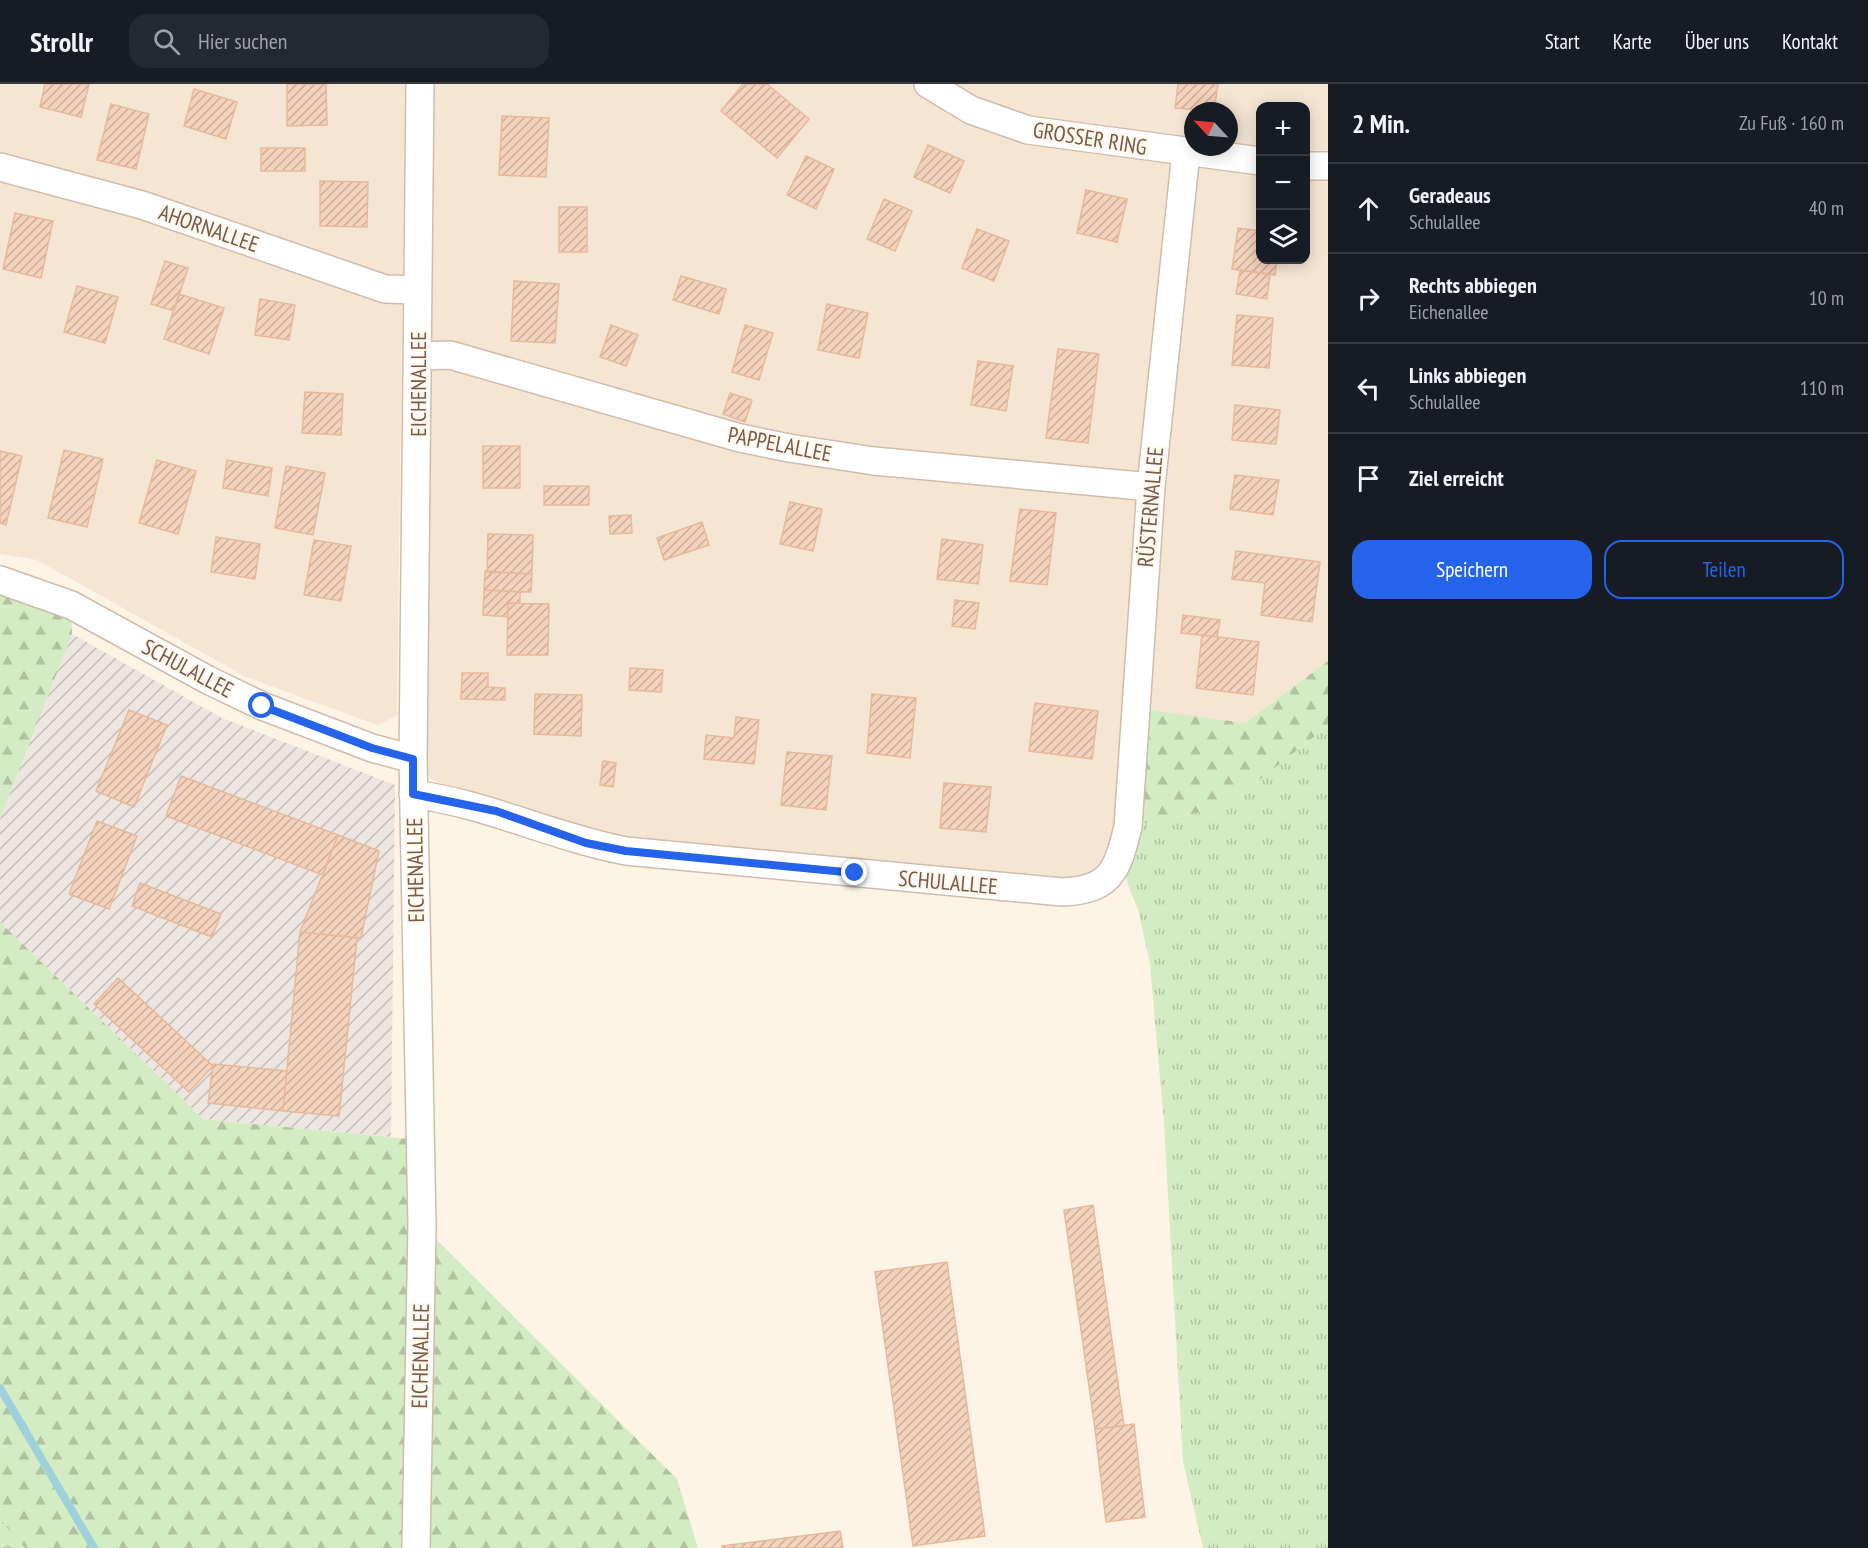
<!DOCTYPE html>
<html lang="de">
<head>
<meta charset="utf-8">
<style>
  :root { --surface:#171b24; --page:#242831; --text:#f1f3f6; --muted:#9ea1a6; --line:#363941; --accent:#2563eb }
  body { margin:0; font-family:"PT Sans Narrow",sans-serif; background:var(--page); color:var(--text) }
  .controls { position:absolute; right:18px; top:18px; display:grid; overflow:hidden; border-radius:12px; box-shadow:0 3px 15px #0003 }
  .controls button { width:54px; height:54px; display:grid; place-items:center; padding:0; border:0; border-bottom:2px solid var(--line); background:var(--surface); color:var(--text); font:30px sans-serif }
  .compass { position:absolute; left:1184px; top:18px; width:54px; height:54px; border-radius:50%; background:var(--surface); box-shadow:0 3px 15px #0003; rotate:296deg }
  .stop { position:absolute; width:18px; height:18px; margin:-14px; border:4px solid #2563eb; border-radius:50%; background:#fff }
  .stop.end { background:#2563eb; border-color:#fff; box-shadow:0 2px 6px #0008 }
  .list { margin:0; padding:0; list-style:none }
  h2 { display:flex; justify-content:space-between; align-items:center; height:78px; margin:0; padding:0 24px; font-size:26px }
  h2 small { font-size:20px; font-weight:400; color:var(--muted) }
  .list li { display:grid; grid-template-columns:39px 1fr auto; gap:18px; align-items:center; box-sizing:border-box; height:90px; padding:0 24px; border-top:2px solid var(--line) }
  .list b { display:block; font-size:22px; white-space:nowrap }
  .list p { margin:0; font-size:20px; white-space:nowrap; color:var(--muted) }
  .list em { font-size:20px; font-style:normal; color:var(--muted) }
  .actions { display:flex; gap:12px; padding:18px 24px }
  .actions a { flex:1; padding:14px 0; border:2px solid var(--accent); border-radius:18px; text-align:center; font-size:21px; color:var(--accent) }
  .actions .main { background:var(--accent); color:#fff }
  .icon { flex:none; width:33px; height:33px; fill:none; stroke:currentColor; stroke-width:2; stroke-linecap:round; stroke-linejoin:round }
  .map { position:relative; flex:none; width:1328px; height:1464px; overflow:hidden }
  header { display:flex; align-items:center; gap:36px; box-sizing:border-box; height:84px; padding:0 30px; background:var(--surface); border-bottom:2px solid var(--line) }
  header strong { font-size:28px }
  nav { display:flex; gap:33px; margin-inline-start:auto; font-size:21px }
  .search { width:420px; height:54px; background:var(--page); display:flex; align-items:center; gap:15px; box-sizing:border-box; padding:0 21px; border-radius:18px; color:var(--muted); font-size:22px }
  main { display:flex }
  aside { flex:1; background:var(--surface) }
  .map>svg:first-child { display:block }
</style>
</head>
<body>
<header>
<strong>Strollr</strong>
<div class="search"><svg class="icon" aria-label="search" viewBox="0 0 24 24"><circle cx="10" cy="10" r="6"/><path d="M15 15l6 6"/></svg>Hier suchen</div>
<nav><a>Start</a><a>Karte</a><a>Über uns</a><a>Kontakt</a></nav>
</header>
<main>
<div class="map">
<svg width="1328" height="1464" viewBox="0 0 1328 1464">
  <defs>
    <pattern id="industrial-furrows" width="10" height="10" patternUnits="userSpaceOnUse" patternTransform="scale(1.5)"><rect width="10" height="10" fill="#ede6e0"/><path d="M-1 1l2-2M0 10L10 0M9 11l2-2" fill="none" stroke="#c5bdb8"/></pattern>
    <pattern id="grass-tufts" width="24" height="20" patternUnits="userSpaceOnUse" patternTransform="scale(1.5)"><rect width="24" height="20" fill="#d4ecc3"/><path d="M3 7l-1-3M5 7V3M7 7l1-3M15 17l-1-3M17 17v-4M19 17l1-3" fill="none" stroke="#b1c2a0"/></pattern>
    <pattern id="forest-firs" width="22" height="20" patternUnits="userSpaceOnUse" patternTransform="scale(1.5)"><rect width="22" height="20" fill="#d4ecc3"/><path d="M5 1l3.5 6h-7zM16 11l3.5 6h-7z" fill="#b1c2a0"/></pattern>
    <pattern id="park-crowns" width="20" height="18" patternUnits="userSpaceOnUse" patternTransform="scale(1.5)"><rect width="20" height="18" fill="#d4ecc3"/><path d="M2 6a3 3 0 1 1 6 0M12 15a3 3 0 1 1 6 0" fill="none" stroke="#b1c2a0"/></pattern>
    <pattern id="building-hatch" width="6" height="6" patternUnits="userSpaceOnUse" patternTransform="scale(1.5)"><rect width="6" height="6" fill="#f4d3bc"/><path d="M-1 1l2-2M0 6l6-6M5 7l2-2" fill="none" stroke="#caae9b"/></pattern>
  </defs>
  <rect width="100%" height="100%" fill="#fdf4e6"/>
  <!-- residential -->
  <path fill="#f5e6d4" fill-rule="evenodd" d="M 0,0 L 405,0 L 397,632 L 377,641 L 244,592 L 37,476 L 0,470 Z
    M 432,0 L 1328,0 L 1328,577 L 1245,639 L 1136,625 L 1128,743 L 1088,807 L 626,767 L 496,727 L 413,686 ZM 1260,22 L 1306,22 L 1306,176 L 1260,176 ZM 1193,27 L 1229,27 L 1229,63 L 1193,63 Z"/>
  <!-- industrial -->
  <path fill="url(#industrial-furrows)" d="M 72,550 L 222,634 L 395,701 L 391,1053 L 203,1035 L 0,838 L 0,735 Z"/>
  <!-- grass -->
  <path fill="url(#grass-tufts)" d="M 1328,642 L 1328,1464 L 1203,1464 L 1183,1378 L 1164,1040 L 1150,880 L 1138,826 L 1119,778 L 1128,743 L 1225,723 Z"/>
  <!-- forest -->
  <path fill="url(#forest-firs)" d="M 0,496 L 71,521 L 72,550 L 0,735 Z
    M 1328,577 L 1328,642 L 1225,723 L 1128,743 L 1136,624 L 1245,639 Z
    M 0,838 L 203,1035 L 420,1056 L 422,1141 L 677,1395 L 698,1464 L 0,1464 Z"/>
  <!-- park -->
  <path fill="url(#park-crowns)" d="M 1,1436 L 25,1464 L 0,1464 Z"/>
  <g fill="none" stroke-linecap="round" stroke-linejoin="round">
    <!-- stream -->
    <path stroke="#9fd1da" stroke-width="8" d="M 0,1304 L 94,1464"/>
  </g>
  <!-- building -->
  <path fill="url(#building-hatch)" stroke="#e7b99c" stroke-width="1.5" d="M 45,0 L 89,0 L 81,33 L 40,23 Z
    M 287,0 L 326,0 L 327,41 L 287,42 Z
    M 743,0 L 767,0 L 809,35 L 777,74 L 721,27 Z
    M 1178,0 L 1218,0 L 1214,27 L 1175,24 Z
    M 194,5 L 237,18 L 226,55 L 184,42 Z
    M 111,20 L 149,30 L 136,85 L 97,76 Z
    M 502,32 L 549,34 L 546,93 L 499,91 Z
    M 928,61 L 964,77 L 950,109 L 914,93 Z
    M 261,64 L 305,64 L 305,87 L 261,87 Z
    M 806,72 L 834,85 L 816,125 L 787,111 Z
    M 320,97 L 368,98 L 367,143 L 320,142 Z
    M 1086,106 L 1127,115 L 1117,158 L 1077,149 Z
    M 884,115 L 912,127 L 895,167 L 867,155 Z
    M 559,123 L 587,123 L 587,168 L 559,168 Z
    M 15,129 L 53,137 L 41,194 L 3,185 Z
    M 1238,144 L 1260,147 L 1260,176 L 1277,176 L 1275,191 L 1232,185 Z
    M 977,145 L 1009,157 L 994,197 L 962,184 Z
    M 165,177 L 188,184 L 174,227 L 151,220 Z
    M 1240,186 L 1270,190 L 1267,215 L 1236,210 Z
    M 681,192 L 726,205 L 719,230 L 673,216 Z
    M 514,197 L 559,200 L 555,259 L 511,257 Z
    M 77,202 L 118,213 L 105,259 L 64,248 Z
    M 179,210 L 224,224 L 209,270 L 164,255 Z
    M 260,215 L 295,221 L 289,256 L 255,251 Z
    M 827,220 L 868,229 L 859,274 L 818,266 Z
    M 1237,231 L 1273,234 L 1269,284 L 1232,281 Z
    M 611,241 L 638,251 L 626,282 L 600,273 Z
    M 745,241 L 773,249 L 759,296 L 732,288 Z
    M 1058,265 L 1099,270 L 1088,359 L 1046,354 Z
    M 978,277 L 1013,282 L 1006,327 L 971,321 Z
    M 305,308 L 343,310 L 341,351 L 302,349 Z
    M 730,309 L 752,316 L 745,338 L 723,330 Z
    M 1235,321 L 1280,326 L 1276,360 L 1232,356 Z
    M 483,362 L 520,362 L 520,404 L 483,404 Z
    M 64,366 L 103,375 L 87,443 L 48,434 Z
    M 0,367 L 22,372 L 6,441 L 0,439 Z
    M 157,376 L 196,387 L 178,450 L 139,439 Z
    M 227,376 L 272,384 L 268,412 L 223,404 Z
    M 286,382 L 325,389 L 313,451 L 275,444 Z
    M 1235,391 L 1279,396 L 1273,431 L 1230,425 Z
    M 544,402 L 589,402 L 589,421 L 544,421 Z
    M 790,418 L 822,425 L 813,467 L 780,460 Z
    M 1020,425 L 1056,429 L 1047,501 L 1010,497 Z
    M 631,431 L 632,449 L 610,450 L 609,432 Z
    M 702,438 L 709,461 L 664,476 L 657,454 Z
    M 488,450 L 533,451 L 532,490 L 487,488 Z
    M 216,453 L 260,460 L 255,495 L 211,488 Z
    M 942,455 L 983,461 L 978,500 L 937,495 Z
    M 314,456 L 351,462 L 341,517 L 304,511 Z
    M 1236,467 L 1320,478 L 1312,538 L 1261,531 L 1265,499 L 1232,495 Z
    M 485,487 L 532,490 L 531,508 L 484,506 Z
    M 484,506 L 520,508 L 520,519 L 508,519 L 508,533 L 483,531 Z
    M 955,516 L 979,519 L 975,545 L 952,542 Z
    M 508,519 L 549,520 L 548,571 L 507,571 Z
    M 1183,531 L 1220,536 L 1217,553 L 1181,549 Z
    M 1202,551 L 1259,558 L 1253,611 L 1196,604 Z
    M 630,584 L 663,586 L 661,608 L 629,606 Z
    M 462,589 L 488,589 L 488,603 L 505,604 L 505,616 L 461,615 Z
    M 535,610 L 582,611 L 581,652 L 534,650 Z
    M 872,610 L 916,614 L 910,674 L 867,669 Z
    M 1035,619 L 1098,627 L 1092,675 L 1029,667 Z
    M 129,626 L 167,641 L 134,723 L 96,707 Z
    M 736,633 L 759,636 L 754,680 L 704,675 L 706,651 L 734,654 Z
    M 787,668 L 832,672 L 826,726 L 781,721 Z
    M 603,677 L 616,679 L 613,703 L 600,701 Z
    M 181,692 L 338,751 L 323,791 L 166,732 Z
    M 944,699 L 991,703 L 986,748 L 940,744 Z
    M 97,737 L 137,752 L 109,825 L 69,810 Z
    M 338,751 L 379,767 L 361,854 L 300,848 Z
    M 140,799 L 221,830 L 212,853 L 132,822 Z
    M 300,848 L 357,854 L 339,1032 L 283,1027 Z
    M 118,894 L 213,982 L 189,1008 L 94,920 Z
    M 213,980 L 287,987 L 283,1027 L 208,1019 Z
    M 1093,1121 L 1124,1342 L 1095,1345 L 1064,1126 Z
    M 947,1178 L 985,1452 L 913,1462 L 875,1188 Z
    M 1134,1340 L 1145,1433 L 1106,1438 L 1095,1345 Z
    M 840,1447 L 843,1464 L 722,1464 L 722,1462 Z"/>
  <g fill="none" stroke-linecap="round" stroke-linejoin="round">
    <defs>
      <path id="minor" d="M 928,0 L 971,26 L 1028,46 L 1260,77
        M 1306,82 L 1328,82
        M 0,83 L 142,121 L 385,205 L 417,206
        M 419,272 L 450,271 L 740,354 L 789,364 L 874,377 L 1151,403
        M 0,496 L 71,521 L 208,596 L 262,622 L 372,664 L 413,675
        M 413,710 C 488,720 553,753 626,767 L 1062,808 C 1111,806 1117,787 1128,743 L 1151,403 L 1186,68
        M 416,1464 L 422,1141 L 413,675 L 420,0"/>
    </defs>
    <!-- minor casing -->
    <use href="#minor" stroke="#d0bcab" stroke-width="30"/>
    <!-- minor -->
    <use href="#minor" stroke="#fff" stroke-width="27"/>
  </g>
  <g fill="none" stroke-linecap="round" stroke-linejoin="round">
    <!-- route -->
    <path stroke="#2563eb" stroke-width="8" d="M 262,622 L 372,664 L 413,675 L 413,710 L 496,727 L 586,759 L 626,767 L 855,789"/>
  </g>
  <g text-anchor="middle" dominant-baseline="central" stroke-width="4.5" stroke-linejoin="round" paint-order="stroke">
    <!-- street labels -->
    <g font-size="22" fill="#785a49" stroke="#fff8ed">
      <text transform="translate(1090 54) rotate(9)">GROSSER RING</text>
      <text transform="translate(209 144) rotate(19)">AHORNALLEE</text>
      <text transform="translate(418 300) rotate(-90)">EICHENALLEE</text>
      <text transform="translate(780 360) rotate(11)">PAPPELALLEE</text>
      <text transform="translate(1150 423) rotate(-85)">RÜSTERNALLEE</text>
      <text transform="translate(188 584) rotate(28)">SCHULALLEE</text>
      <text transform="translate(415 786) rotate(-91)">EICHENALLEE</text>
      <text transform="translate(948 798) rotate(5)">SCHULALLEE</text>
      <text transform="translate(420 1272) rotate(-89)">EICHENALLEE</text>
    </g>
  </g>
</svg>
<div class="controls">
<button>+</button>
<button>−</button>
<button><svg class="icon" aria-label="layers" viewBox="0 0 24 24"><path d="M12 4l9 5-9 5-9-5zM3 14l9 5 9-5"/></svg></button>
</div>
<svg class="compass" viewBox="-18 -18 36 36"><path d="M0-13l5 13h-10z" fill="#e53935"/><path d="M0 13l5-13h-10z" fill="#9ea1a6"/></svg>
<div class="stop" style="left:262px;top:622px"></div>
<div class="stop end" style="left:855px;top:789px"></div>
</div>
<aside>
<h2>2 Min.<small>Zu Fuß · 160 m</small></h2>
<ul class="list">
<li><svg class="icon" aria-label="ahead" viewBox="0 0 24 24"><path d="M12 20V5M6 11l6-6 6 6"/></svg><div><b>Geradeaus</b><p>Schulallee</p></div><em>40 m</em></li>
<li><svg class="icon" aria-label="right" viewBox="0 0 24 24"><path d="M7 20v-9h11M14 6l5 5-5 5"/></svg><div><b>Rechts abbiegen</b><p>Eichenallee</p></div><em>10 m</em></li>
<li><svg class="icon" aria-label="left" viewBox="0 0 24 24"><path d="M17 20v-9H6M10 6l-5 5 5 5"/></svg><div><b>Links abbiegen</b><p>Schulallee</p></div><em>110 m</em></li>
<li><svg class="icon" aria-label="arrive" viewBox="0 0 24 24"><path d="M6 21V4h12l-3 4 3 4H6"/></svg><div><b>Ziel erreicht</b></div></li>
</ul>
<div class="actions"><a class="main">Speichern</a><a>Teilen</a></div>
</aside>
</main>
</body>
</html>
